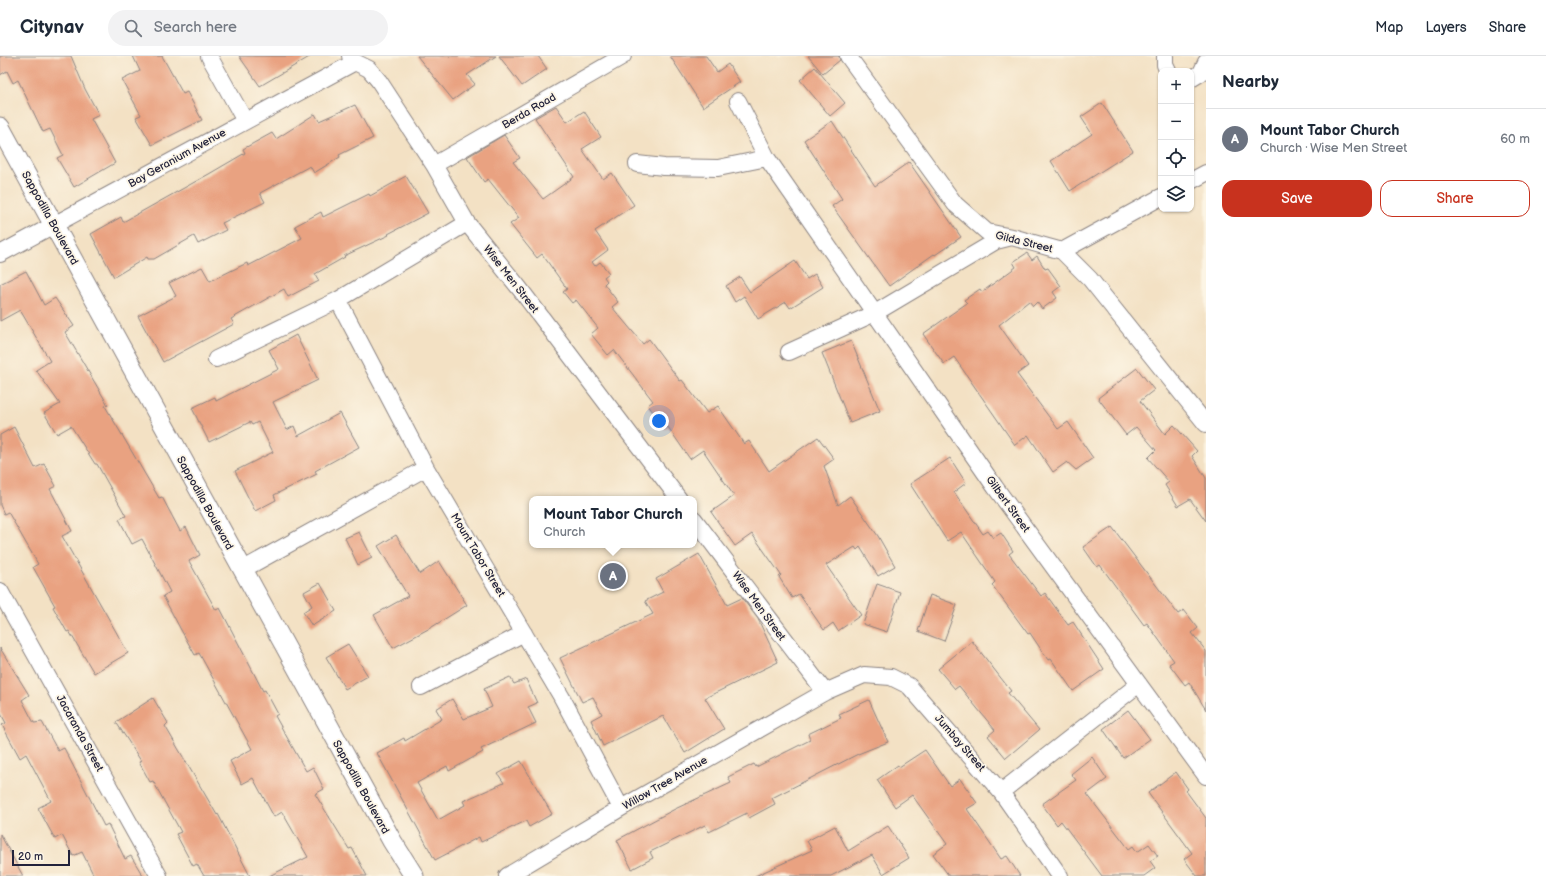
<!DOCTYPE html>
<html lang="en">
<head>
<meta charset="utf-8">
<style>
  :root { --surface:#fff; --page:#f2f2f3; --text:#1f2937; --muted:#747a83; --line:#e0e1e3; --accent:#c8321e }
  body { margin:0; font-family:"Balsamiq Sans",sans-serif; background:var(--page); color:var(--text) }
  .controls { position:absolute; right:12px; top:12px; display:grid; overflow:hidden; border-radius:8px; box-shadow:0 1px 3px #0004 }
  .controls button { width:36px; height:36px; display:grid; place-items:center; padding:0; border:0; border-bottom:1px solid var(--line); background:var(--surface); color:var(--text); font:20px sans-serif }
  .scale { position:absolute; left:12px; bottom:10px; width:58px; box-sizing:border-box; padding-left:4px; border:2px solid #22223b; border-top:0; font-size:11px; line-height:14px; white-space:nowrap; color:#22223b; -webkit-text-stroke:3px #fcf5e5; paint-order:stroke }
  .you { position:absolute; left:659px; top:365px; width:14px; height:14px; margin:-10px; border:3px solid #fff; border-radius:50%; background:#1a73e8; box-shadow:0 0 0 6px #1a73e833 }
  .badge { display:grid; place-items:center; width:26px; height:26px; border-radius:50%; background:var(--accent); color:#fff; font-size:13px; font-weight:700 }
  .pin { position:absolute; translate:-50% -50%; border:2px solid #fff; box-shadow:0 1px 4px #0006 }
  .popup { position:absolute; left:529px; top:440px; width:168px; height:52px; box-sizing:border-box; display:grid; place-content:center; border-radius:8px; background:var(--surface); filter:drop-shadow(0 1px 3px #0005); font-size:13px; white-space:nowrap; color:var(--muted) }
  .popup b { font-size:15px; color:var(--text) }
  .popup::after { content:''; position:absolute; left:50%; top:100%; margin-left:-8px; border:8px solid transparent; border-top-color:var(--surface) }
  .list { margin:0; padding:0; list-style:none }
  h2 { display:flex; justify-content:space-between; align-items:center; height:52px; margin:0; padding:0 16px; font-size:17px }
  h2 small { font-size:13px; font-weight:400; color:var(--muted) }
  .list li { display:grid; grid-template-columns:26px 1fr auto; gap:12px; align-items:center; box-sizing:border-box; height:60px; padding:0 16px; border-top:1px solid var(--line) }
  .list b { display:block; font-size:15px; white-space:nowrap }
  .list p { margin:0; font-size:13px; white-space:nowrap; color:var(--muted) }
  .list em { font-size:13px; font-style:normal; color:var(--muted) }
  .actions { display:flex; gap:8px; padding:12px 16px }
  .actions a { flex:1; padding:9px 0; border:1px solid var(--accent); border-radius:12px; text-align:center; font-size:14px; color:var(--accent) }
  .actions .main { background:var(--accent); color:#fff }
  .icon { flex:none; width:22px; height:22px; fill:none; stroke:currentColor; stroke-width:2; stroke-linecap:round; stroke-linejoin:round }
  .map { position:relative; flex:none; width:1206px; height:820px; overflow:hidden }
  header { display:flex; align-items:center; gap:24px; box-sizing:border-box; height:56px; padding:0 20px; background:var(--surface); border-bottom:1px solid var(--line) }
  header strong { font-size:19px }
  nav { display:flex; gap:22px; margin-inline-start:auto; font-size:14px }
  .search { width:280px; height:36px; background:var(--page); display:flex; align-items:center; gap:10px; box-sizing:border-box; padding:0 14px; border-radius:22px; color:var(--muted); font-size:15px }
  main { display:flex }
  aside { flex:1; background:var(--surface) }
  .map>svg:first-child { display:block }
</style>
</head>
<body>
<header>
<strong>Citynav</strong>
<div class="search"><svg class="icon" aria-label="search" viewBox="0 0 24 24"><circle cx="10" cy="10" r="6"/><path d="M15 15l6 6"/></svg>Search here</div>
<nav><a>Map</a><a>Layers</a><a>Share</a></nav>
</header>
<main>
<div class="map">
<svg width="1206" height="820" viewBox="0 0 1206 820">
  <rect width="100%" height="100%" fill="#fcf5e5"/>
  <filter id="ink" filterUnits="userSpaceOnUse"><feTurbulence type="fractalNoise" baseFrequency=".025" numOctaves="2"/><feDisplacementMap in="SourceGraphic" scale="8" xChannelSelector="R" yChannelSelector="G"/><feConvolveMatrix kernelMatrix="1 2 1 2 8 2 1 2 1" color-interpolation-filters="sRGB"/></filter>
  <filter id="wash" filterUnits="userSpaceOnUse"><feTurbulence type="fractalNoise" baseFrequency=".012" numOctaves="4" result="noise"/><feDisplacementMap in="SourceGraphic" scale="16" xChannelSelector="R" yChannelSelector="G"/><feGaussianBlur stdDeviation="0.9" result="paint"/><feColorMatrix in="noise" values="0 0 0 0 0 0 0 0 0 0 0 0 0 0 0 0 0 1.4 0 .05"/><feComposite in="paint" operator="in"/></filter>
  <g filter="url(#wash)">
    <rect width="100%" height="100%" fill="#f3e1c4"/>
    <g id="blocks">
      <!-- building -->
      <path fill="#e9a281" d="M 0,0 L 71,0 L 85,33 L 99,59 L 91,63 L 115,107 L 74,131 L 57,102 L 63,99 L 50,73 L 43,76 L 18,24 L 13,27 L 7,15 L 0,19 Z
        M 133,0 L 162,0 L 183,38 L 187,36 L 202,64 L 152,89 L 136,61 L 141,59 L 122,24 L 140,15 Z
        M 239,0 L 311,0 L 260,30 Z
        M 417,0 L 496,0 L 467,19 L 475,28 L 453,44 Z
        M 499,0 L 538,0 L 547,13 L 522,30 Z
        M 670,0 L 706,0 L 717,16 L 728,8 L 740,26 L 703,51 Z
        M 808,0 L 839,0 L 840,4 L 823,18 Z
        M 815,11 L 845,47 L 830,60 L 800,24 Z
        M 1102,47 L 1133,95 L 1070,135 L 1051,105 L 1092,78 L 1081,61 Z
        M 355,49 L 373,82 L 339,99 L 340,101 L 314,117 L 310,110 L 260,137 L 265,146 L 222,167 L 226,174 L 198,188 L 194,180 L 154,203 L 148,203 L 147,201 L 114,221 L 91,178 L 121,161 L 123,166 L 209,118 L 245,97 L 243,93 L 272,77 L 276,83 L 315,58 L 319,65 Z
        M 556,50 L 567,66 L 584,55 L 601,81 L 582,93 L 603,123 L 612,117 L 634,149 L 595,175 L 608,194 L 592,206 L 595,210 L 600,206 L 609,217 L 604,221 L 607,225 L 604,228 L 618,246 L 612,251 L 643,288 L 649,283 L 680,325 L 682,324 L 707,357 L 718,350 L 744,388 L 749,385 L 769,415 L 818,381 L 834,403 L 824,410 L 838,449 L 850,440 L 878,480 L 895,510 L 878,520 L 860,491 L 857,494 L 855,491 L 826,509 L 861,559 L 838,575 L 833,567 L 824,574 L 799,538 L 792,542 L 779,521 L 781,519 L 752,478 L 735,490 L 711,456 L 734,440 L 703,394 L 690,403 L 668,371 L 665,373 L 648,349 L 653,345 L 614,294 L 608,299 L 591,278 L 598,272 L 576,244 L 572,247 L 563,236 L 567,233 L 542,198 L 537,202 L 510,168 L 519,162 L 488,123 L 484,126 L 467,101 L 504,79 L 520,102 L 513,106 L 543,143 L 574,121 L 535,62 Z
        M 832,65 L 875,130 L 909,106 L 961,181 L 935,199 L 934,198 L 889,230 L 832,150 L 842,143 L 804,84 Z
        M 406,120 L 428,157 L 388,178 L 389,179 L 344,200 L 345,201 L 315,218 L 319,225 L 288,241 L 284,233 L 231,263 L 234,268 L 163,306 L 138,260 L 176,240 L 169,227 L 202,211 L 210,225 L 247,207 L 248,210 L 302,182 L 295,170 L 321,156 L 323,161 L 369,138 L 370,140 Z
        M 1027,197 L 1032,204 L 1037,200 L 1045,213 L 1048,212 L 1061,230 L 1053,236 L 1057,242 L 1042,253 L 1037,246 L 1033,250 L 1029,245 L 999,269 L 1028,310 L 1017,318 L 1058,373 L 1068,366 L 1093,402 L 1076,414 L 1067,406 L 1053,416 L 1028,379 L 1015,389 L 954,301 L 944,308 L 923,278 L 967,247 L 964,244 L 980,233 L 982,236 L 1016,211 L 1013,206 Z
        M 795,205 L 807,223 L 815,218 L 823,231 L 790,252 L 786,246 L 758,263 L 744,240 L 735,246 L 726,230 L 740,221 L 750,236 Z
        M 26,215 L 44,249 L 55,242 L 74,270 L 65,276 L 108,349 L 105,350 L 159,442 L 162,441 L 180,475 L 186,471 L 200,499 L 189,505 L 216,554 L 220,552 L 263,635 L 265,634 L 278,658 L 275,660 L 306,715 L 313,711 L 324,733 L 315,738 L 349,793 L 352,792 L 367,820 L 269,820 L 308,801 L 282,756 L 274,761 L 253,722 L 242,728 L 230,705 L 252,693 L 199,597 L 195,599 L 181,574 L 163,540 L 170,536 L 142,483 L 132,488 L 119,463 L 126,460 L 97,408 L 95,408 L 71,370 L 57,378 L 44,357 L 60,348 L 36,314 L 50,305 L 20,254 L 0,265 L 0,228 Z
        M 296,279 L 318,324 L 273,346 L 287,374 L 294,370 L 298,380 L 340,357 L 359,391 L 315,415 L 317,418 L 274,439 L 276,444 L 255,455 L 235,415 L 273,396 L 258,366 L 252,369 L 250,366 L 209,386 L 192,352 L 215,341 L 216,345 L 279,313 L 269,294 Z
        M 851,285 L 880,355 L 850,367 L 822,297 Z
        M 1137,312 L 1154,334 L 1140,345 L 1165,378 L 1174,369 L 1197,395 L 1192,400 L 1206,422 L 1206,465 L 1190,443 L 1178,450 L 1165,429 L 1169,426 L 1148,402 L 1156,394 L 1136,371 L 1126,379 L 1098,342 Z
        M 14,371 L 35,412 L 44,408 L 56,430 L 50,433 L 72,475 L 62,480 L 128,597 L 94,617 L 69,575 L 67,576 L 53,551 L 55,550 L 33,511 L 38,508 L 8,456 L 4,458 L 0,449 L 0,379 Z
        M 950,402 L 966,427 L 954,436 L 983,478 L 988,475 L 993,482 L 1001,477 L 1013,495 L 1009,498 L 1041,540 L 1045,537 L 1068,569 L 1073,566 L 1104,613 L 1073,635 L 1051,603 L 1048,604 L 1030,577 L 1028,578 L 992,529 L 995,526 L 961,476 L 947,485 L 910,428 Z
        M 1112,471 L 1178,558 L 1184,554 L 1198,572 L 1192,577 L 1206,595 L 1206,654 L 1189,626 L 1185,629 L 1169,608 L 1174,605 L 1147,567 L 1144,569 L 1100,509 L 1097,511 L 1083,491 Z
        M 359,476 L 372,502 L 358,509 L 345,482 Z
        M 396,479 L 420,518 L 439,505 L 467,549 L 432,571 L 393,592 L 374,559 L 408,540 L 378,490 Z
        M 699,498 L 727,549 L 742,542 L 758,563 L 778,606 L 705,642 L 724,673 L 685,697 L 663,660 L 603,690 L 591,664 L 602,658 L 593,641 L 582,646 L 560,602 L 653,558 L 645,545 L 663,536 L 656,523 Z
        M 320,527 L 336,555 L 312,570 L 303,556 L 312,550 L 304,536 Z
        M 877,528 L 900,536 L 887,576 L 863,568 Z
        M 930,539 L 957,549 L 944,585 L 918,575 Z
        M 972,585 L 1011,635 L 1008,637 L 1039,674 L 1006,702 L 988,680 L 995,674 L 959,630 L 955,633 L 938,613 Z
        M 348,588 L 368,620 L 345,633 L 326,601 Z
        M 0,592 L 29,639 L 22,644 L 34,667 L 42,666 L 58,695 L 64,692 L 104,770 L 108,768 L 125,803 L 131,800 L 143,820 L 94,820 L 82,796 L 73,800 L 62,779 L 55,783 L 38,752 L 51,745 L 26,698 L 20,702 L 2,669 L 6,667 L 0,656 Z
        M 510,621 L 514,628 L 526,623 L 537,647 L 528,651 L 536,667 L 481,693 L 483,696 L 449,715 L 447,710 L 417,727 L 438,764 L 465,749 L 463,745 L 504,727 L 498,718 L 521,705 L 552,758 L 529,771 L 526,765 L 481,786 L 479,781 L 435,804 L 377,697 L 404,682 L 405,685 L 442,663 L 436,653 L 452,643 L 464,663 L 492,651 L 484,633 Z
        M 153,642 L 168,667 L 165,670 L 217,759 L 218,758 L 250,820 L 204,820 L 197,808 L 193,810 L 176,778 L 181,776 L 153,725 L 150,726 L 139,706 L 141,705 L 116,666 Z
        M 869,644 L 888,686 L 858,698 L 772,742 L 775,748 L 749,762 L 747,757 L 709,776 L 705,769 L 650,796 L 653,802 L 632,813 L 617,784 L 675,753 L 731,727 L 728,721 L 754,708 L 756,711 L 810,684 L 808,678 L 841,662 L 839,658 Z
        M 1128,654 L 1150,683 L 1123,702 L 1103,673 Z
        M 925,694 L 950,730 L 960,723 L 977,747 L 967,753 L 1001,803 L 1007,800 L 1020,820 L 949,820 L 933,798 L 947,788 L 912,739 L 895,751 L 877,724 L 898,709 L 899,711 Z
        M 1092,701 L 1107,723 L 1087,738 L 1129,793 L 1133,790 L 1137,796 L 1149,788 L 1158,800 L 1150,805 L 1155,812 L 1144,820 L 1102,820 L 1061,765 L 1057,769 L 1042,748 L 1076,724 L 1071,718 Z
        M 1176,716 L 1188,733 L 1186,735 L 1206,762 L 1206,820 L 1197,820 L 1184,803 L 1192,797 L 1148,737 Z
        M 835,770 L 848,795 L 888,770 L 909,802 L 883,818 L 872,799 L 831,820 L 755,820 L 812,794 L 807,785 Z
        M 0,778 L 23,820 L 0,820 Z"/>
    </g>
  </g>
  <g filter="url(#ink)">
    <use href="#blocks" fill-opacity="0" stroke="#8a8280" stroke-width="1"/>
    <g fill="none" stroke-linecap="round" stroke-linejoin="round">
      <defs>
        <path id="minor" d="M 209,0 L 245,65
          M 350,0 L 355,6 L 369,13 L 379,25 L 434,109 L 467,167 L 520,233 L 679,443
          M 848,0 L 955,148 L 987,176 L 1012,181 L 1062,195 L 1090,223 L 1206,368
          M 1165,0 L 1165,9 L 1168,15
          M 1191,23 L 1201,17 L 1206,6
          M 738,45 L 767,102 L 995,431 L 1206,720
          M 637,108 L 664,111 L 718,112 L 767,102
          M 434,109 L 623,0
          M 1191,125 L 1206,117
          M 1062,195 L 1161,141
          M 0,198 L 355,6
          M 338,244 L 426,412 L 561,640 L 621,752
          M 789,296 L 875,257 L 996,185 L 1012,181
          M 216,303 L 338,244 L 467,167
          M 694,463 L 825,636
          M 242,514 L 426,412
          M 0,535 L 159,820
          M 421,631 L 524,577
          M 1001,736 L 1139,628
          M 507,820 L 621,752 L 825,636 L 864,619 L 891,621 L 909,630 L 1001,736 L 1060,820"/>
        <path id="tertiary" d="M 0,71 L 392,785 L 414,820"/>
      </defs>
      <!-- minor casing -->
      <use href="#minor" stroke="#8a8280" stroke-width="18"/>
      <!-- tertiary casing -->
      <use href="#tertiary" stroke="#8a8280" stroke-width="21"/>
      <!-- minor -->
      <use href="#minor" stroke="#fff" stroke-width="16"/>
      <!-- tertiary -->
      <use href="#tertiary" stroke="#fff" stroke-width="19"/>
    </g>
  </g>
  <g text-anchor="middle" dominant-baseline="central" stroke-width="3.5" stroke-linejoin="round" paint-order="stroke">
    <!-- street labels -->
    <g font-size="11" fill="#22223b" stroke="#fcf5e5">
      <text transform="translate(529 55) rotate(-30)">Berda Road</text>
      <text transform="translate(177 102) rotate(-29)">Bay Geranium Avenue</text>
      <text transform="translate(50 162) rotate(61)">Sappodilla Boulevard</text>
      <text transform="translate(1024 186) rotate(14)">Gilda Street</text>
      <text transform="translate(511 223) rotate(52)">Wise Men Street</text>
      <text transform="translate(205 447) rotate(61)">Sappodilla Boulevard</text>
      <text transform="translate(1008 448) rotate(54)">Gilbert Street</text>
      <text transform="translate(478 499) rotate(59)">Mount Tabor Street</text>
      <text transform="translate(759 550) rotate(54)">Wise Men Street</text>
      <text transform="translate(80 677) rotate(61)">Jacaranda Street</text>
      <text transform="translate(960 687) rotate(49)">Jumbay Street</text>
      <text transform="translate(665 727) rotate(-30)">Willow Tree Avenue</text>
      <text transform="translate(361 731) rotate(61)">Sappodilla Boulevard</text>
    </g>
  </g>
</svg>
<div class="controls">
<button>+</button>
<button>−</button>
<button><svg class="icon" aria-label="locate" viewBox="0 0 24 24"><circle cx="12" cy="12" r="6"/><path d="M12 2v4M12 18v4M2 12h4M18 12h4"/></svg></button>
<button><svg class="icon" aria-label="layers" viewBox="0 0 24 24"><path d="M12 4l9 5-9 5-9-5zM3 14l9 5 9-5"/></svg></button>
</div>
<div class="scale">20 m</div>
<div class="you"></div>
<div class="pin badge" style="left:613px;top:520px;background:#6b7280">A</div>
<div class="popup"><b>Mount Tabor Church</b>Church</div>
</div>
<aside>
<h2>Nearby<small></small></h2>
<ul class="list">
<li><span class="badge" style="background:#6b7280">A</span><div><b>Mount Tabor Church</b><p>Church · Wise Men Street</p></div><em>60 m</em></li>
</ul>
<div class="actions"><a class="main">Save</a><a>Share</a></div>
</aside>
</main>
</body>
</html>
